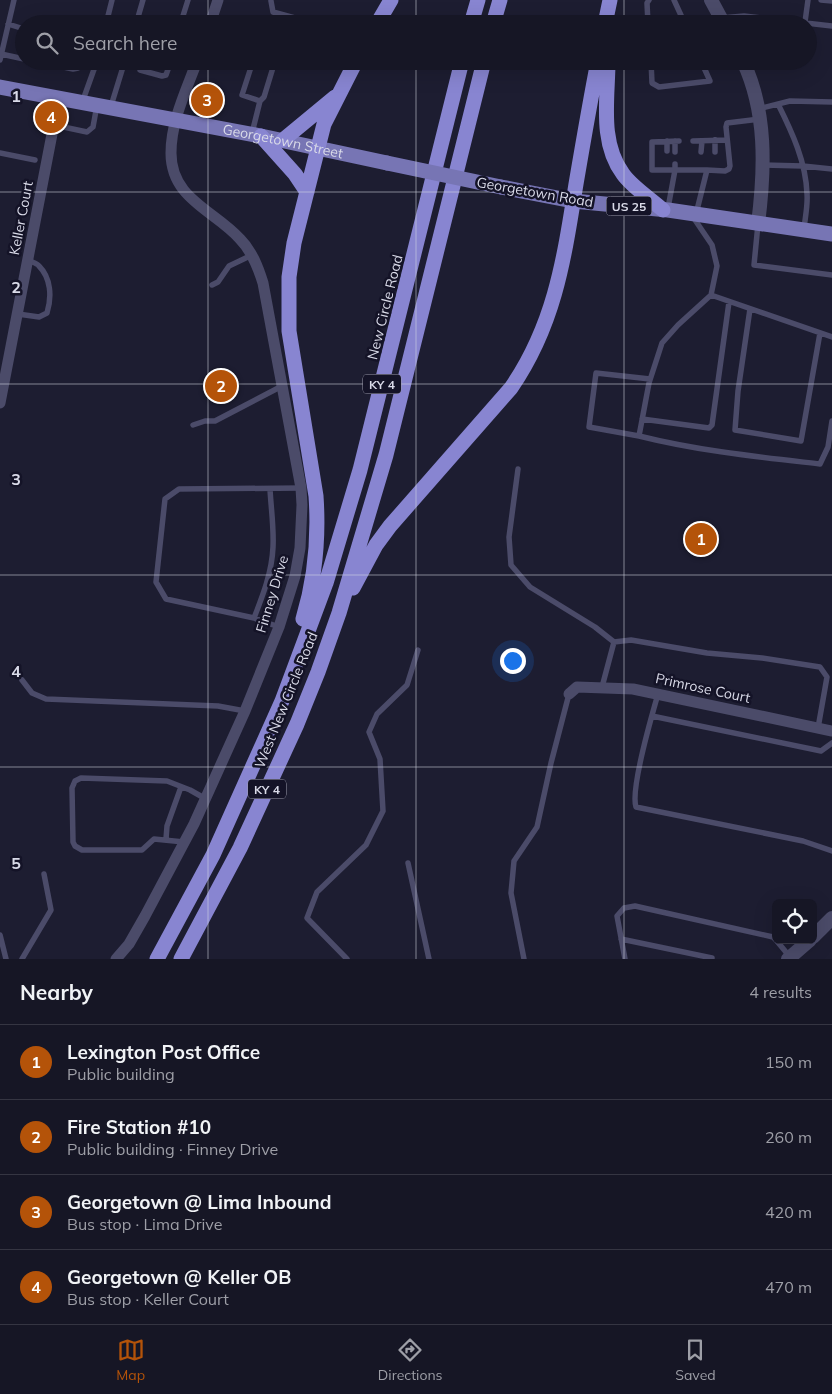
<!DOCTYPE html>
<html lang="en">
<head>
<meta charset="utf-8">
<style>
  :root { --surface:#161625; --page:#232332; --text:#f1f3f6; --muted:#9e9fa7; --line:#353542; --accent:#b45309 }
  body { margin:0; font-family:Mulish,sans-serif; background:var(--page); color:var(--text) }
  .controls { position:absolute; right:15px; bottom:15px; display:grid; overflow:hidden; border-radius:8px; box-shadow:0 5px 20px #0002 }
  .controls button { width:45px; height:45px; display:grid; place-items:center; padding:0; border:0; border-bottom:1px solid var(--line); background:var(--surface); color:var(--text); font:25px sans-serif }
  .you { position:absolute; left:512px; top:660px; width:18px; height:18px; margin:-12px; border:4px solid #fff; border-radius:50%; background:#1a73e8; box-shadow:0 0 0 8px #1a73e833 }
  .badge { display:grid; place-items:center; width:32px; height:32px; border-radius:50%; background:var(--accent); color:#fff; font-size:16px; font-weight:700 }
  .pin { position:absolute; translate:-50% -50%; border:2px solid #fff; box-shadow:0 1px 5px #0006 }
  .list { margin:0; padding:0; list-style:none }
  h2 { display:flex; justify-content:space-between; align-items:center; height:65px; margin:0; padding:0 20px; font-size:21px }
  h2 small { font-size:16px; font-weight:400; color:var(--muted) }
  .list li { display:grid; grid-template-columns:32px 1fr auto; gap:15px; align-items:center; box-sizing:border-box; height:75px; padding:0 20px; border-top:1px solid var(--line) }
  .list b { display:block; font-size:19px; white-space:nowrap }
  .list p { margin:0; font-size:16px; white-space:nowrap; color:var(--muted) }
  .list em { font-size:16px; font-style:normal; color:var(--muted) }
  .icon { flex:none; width:28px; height:28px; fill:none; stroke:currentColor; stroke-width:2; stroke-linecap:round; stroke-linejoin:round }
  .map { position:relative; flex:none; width:832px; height:959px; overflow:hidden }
  .search { position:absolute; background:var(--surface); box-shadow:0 5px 20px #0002; left:15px; right:15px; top:15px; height:55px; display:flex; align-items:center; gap:12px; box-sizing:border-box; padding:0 18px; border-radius:28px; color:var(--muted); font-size:19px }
  .sheet { height:365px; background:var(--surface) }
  nav { display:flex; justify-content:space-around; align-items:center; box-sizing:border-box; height:70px; border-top:1px solid var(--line); background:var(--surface); font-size:14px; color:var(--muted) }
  nav a { display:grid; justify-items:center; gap:2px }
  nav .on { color:var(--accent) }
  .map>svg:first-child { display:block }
</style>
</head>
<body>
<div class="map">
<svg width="832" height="959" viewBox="0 0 832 959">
  <rect width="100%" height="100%" fill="#1d1d31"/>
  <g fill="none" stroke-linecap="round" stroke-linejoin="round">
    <!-- service -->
    <path stroke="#4b4b69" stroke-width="5.5" d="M 674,0 L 685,24
      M 821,0 L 832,1
      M 271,1 L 273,12 L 313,23
      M 721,18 L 744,16 L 832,26
      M 182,19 L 188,0
      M 805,22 L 808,0
      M 8,24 L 24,29
      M 106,24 L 112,0
      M 136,24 L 143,0
      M 181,24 L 182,19 L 200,24
      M 648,24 L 647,3 L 649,0
      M 1,54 L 24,59
      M 0,60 L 14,0
      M 35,61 L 73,69 L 78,68 L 79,61
      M 101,61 L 123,67 L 111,106
      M 651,61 L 652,83 L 659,87 L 710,81 L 701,61
      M 140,70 L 162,76 L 166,75 L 171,61
      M 83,100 L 97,61
      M 260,101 L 264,97 L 275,61
      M 778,104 C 792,132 806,162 807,194 C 808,205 805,218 804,229
      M 758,109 L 790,101 L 832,102
      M 54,125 L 87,132 L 93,127 L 97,105
      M 252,133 L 260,101 L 242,95 L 253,61
      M 667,141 L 667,151
      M 693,141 L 727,140
      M 675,152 L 675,141
      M 701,152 L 702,141
      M 715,152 L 715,140
      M 0,153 L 35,160
      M 675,164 L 675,170 L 652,170 L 652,142 L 679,141
      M 763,165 L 803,166 L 832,169
      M 668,208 L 675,170 L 707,170
      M 696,214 L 707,170 L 725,171 L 729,169 L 730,166 L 726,127 L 727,123 L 760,119
      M 693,217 L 712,245 L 717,266 L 711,295 L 678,325 L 662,343 L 649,383 L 639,436 C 699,451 759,457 820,464 L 828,447 L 832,421
      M 758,224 L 754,265 L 832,275
      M 212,285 L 218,282 L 229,266 L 252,255
      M 711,295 L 832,337
      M 750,309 L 738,391 L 735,430 L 801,441 L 820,333
      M 18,314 L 39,317 L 47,313 C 52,297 51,278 39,266 C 37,263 31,262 28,260
      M 642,419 L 709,428 L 712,425 L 729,302
      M 193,425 L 205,421 L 215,421 L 282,386
      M 639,436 L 589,427 L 596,373 L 650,379
      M 518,469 L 509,537 L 511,565 L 530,587 L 595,627 L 614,642
      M 270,489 C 271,508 274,528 273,547 C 272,572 263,595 254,618 L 166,599 L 156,582 L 165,499 L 179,489 L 301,488
      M 254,618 L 279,627
      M 22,680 L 32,693 L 46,699 L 218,706 L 245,711
      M 602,687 L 614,642 L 631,640 L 707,653 L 762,658 L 820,667 L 827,677 L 818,728
      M 658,694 C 652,715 630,789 636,807 L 803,841 L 832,851
      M 652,716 L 821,751 L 832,743
      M 166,839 L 167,826 L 181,787
      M 184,842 L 154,839 L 142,850 L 82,850 L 75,846 L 73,842 L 72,788 L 75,781 L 81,778 L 167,781 L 190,790 L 206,799
      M 408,863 L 429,959
      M 0,935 L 6,959
      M 621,939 L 712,958
      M 776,940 L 790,957
      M 22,959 L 51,910 L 44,874
      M 347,959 L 307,918 L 317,892 L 366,845 L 383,811 L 380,759 L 369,732 L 377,714 L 407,685 L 418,650
      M 524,959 L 511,893 L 514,861 L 537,827 L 551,763 L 569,694
      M 625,959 L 617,916 L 624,908 L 635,906 L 773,937 L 776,940"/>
    <!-- minor -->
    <path stroke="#4b4b69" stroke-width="11" d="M 210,24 L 218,0
      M 0,403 L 59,98
      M 569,694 L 577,687 L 633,689 L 832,731
      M 116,959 L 129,944 L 145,916 L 194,824 L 245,711 L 279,627 L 295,576 L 300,548 L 302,505 L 301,488 L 263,283 C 258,267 252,251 240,239 C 214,210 171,199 171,153 C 171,121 186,91 197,61"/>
    <!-- tertiary -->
    <path stroke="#4b4b69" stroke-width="14" d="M 711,0 L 724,24
      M 743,61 C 767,112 765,169 758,224
      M 813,937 L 832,918
      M 788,959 L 810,940"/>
    <!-- primary -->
    <g stroke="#7775b4" stroke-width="15">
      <path id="s1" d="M 0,87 L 261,136 L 387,163"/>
      <path d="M 501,187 L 573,201 L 668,210 L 832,234"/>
    </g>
    <!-- motorway -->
    <path stroke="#8885d1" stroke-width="15" d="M 377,24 L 391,0
      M 471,24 L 478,0
      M 493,24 L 500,0
      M 605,24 L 610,0
      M 608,61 C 608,98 599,142 623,174 C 632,187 651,199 663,210
      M 261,136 L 295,174 L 307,192
      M 283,140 L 335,97
      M 353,588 L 376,545 L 390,526 L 511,388 C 555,324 564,259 576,184 C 583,143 590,102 598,61
      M 303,619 C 315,579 319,539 316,496 L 289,331 L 289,277 L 294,243 L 324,124 L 356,61
      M 157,959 L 213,855 L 282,701 L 326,583 L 360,470 L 462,61
      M 181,959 L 240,848 L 297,724 L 318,672 L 339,613 L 386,455 L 484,61"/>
    <!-- primary-bridge -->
    <path stroke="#7775b4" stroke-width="15" d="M 387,163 L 501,187"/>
  </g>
  <!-- grid -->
  <path fill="none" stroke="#d9dae8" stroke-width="1" stroke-opacity="0.55" d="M 208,0 L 208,24M 416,0 L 416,24M 624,0 L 624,24M 208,61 L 208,959M 416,61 L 416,959M 624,61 L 624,959M 0,192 L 832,192M 0,384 L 832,384M 0,575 L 832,575M 0,767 L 832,767"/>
  <g text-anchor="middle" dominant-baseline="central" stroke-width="5" stroke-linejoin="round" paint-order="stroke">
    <!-- shield labels -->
    <g fill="#141327" stroke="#9e9eae" stroke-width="1">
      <rect x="606.5" y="196.5" width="45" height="19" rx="4"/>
      <rect x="363" y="374.5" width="38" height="19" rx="4"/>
      <rect x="248" y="779.5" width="38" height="19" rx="4"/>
    </g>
    <g font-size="12" font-weight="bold" fill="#d9dae8">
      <text x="629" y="206">US 25</text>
      <text x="382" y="384">KY 4</text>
      <text x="267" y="789">KY 4</text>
    </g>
    <!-- street labels -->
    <g font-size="14" fill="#d9dae8" stroke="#141327">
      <text stroke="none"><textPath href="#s1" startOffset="288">Georgetown Street</textPath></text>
      <text transform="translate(535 192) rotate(10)">Georgetown Road</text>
      <text transform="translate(21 218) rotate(-79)">Keller Court</text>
      <text transform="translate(385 307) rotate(-76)">New Circle Road</text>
      <text transform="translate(272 594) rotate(-73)">Finney Drive</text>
      <text transform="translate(703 688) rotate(12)">Primrose Court</text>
      <text transform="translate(286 700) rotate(-68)">West New Circle Road</text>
    </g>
  </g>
  <g font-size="16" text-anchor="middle" font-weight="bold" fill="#d9dae8" stroke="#141327" stroke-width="5" stroke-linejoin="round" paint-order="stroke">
    <text x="16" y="102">1</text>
    <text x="16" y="293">2</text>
    <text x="16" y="485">3</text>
    <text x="16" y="677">4</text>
    <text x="16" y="869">5</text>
  </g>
</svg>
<div class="controls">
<button><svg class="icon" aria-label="locate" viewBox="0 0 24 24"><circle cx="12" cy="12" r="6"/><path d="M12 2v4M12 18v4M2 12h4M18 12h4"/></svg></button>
</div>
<div class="you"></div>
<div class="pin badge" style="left:701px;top:539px">1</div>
<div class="pin badge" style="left:221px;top:386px">2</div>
<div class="pin badge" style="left:207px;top:100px">3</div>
<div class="pin badge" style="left:51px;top:117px">4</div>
<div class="search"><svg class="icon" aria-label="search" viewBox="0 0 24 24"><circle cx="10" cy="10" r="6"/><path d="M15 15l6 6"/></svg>Search here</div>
</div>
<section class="sheet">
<h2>Nearby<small>4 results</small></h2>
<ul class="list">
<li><span class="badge">1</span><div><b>Lexington Post Office</b><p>Public building</p></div><em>150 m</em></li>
<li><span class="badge">2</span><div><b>Fire Station #10</b><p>Public building · Finney Drive</p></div><em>260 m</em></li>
<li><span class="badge">3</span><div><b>Georgetown @ Lima Inbound</b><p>Bus stop · Lima Drive</p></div><em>420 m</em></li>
<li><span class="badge">4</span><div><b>Georgetown @ Keller OB</b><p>Bus stop · Keller Court</p></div><em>470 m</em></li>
</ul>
</section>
<nav>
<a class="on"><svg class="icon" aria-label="map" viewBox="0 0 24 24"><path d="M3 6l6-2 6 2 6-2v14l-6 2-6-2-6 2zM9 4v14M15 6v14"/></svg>Map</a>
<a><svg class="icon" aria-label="directions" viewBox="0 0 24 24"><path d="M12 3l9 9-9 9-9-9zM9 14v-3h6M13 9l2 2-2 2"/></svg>Directions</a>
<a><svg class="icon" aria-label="saved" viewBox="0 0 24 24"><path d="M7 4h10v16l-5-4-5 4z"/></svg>Saved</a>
</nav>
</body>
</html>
